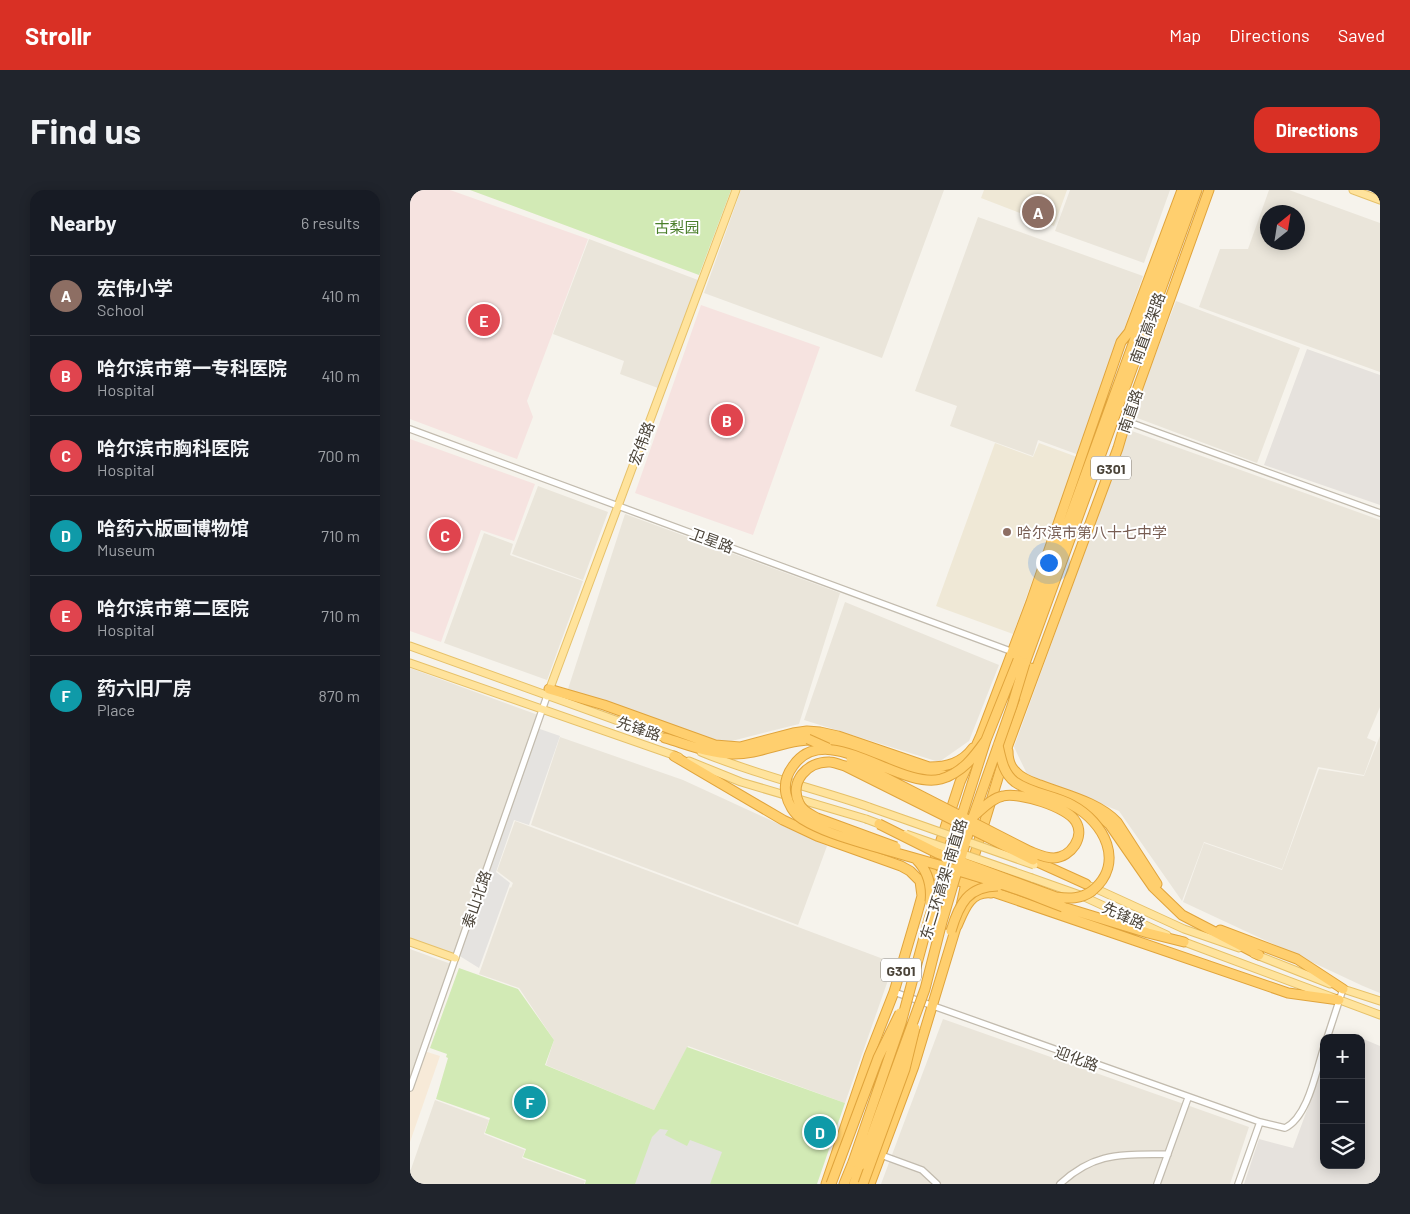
<!DOCTYPE html>
<html lang="en">
<head>
<meta charset="utf-8">
<style>
  :root { --surface:#171b24; --page:#20242c; --text:#f1f3f6; --muted:#9ea1a6; --line:#363941; --accent:#d93025 }
  body { margin:0; font-family:Barlow,"Noto Sans SC",sans-serif; background:var(--page); color:var(--text) }
  .controls { position:absolute; right:15px; bottom:15px; display:grid; overflow:hidden; border-radius:10px; box-shadow:0 2px 12px #0003 }
  .controls button { width:45px; height:45px; display:grid; place-items:center; padding:0; border:0; border-bottom:1px solid var(--line); background:var(--surface); color:var(--text); font:25px sans-serif }
  .compass { position:absolute; left:850px; top:15px; width:45px; height:45px; border-radius:50%; background:var(--surface); box-shadow:0 2px 12px #0003; rotate:30deg }
  .you { position:absolute; left:638px; top:372px; width:18px; height:18px; margin:-12px; border:4px solid #fff; border-radius:50%; background:#1a73e8; box-shadow:0 0 0 8px #1a73e833 }
  .badge { display:grid; place-items:center; width:32px; height:32px; border-radius:50%; background:var(--accent); color:#fff; font-size:16px; font-weight:700 }
  .pin { position:absolute; translate:-50% -50%; border:2px solid #fff; box-shadow:0 1px 5px #0006 }
  .list { margin:0; padding:0; list-style:none }
  h2 { display:flex; justify-content:space-between; align-items:center; height:65px; margin:0; padding:0 20px; font-size:21px }
  h2 small { font-size:16px; font-weight:400; color:var(--muted) }
  .list li { display:grid; grid-template-columns:32px 1fr auto; gap:15px; align-items:center; box-sizing:border-box; height:80px; padding:0 20px; border-top:1px solid var(--line) }
  .list b { display:block; font-size:19px; white-space:nowrap }
  .list p { margin:0; font-size:16px; white-space:nowrap; color:var(--muted) }
  .list em { font-size:16px; font-style:normal; color:var(--muted) }
  .icon { flex:none; width:28px; height:28px; fill:none; stroke:currentColor; stroke-width:2; stroke-linecap:round; stroke-linejoin:round }
  .map { position:relative; flex:none; width:970px; height:994px; overflow:hidden; border-radius:15px }
  header { display:flex; align-items:center; gap:30px; box-sizing:border-box; height:70px; padding:0 25px; background:var(--accent); color:#fff }
  header strong { font-size:24px }
  nav { display:flex; gap:28px; margin-inline-start:auto; font-size:18px }
  .intro { display:flex; align-items:center; justify-content:space-between; box-sizing:border-box; height:120px; padding:0 30px }
  h1 { margin:0; font-size:35px }
  .button { padding:12px 22px; border-radius:15px; background:var(--accent); color:#fff; font-size:18px; font-weight:700 }
  main { display:flex; gap:30px; padding:0 30px }
  aside { flex:1; background:var(--surface); border-radius:15px; box-shadow:0 2px 12px #0003 }
  .map>svg:first-child { display:block }
</style>
</head>
<body>
<header>
<strong>Strollr</strong>
<nav><a>Map</a><a>Directions</a><a>Saved</a></nav>
</header>
<div class="intro"><h1>Find us</h1><a class="button">Directions</a></div>
<main>
<aside>
<h2>Nearby<small>6 results</small></h2>
<ul class="list">
<li><span class="badge" style="background:#8d6e63">A</span><div><b>宏伟小学</b><p>School</p></div><em>410 m</em></li>
<li><span class="badge" style="background:#e0444e">B</span><div><b>哈尔滨市第一专科医院</b><p>Hospital</p></div><em>410 m</em></li>
<li><span class="badge" style="background:#e0444e">C</span><div><b>哈尔滨市胸科医院</b><p>Hospital</p></div><em>700 m</em></li>
<li><span class="badge" style="background:#0f9aa8">D</span><div><b>哈药六版画博物馆</b><p>Museum</p></div><em>710 m</em></li>
<li><span class="badge" style="background:#e0444e">E</span><div><b>哈尔滨市第二医院</b><p>Hospital</p></div><em>710 m</em></li>
<li><span class="badge" style="background:#0f9aa8">F</span><div><b>药六旧厂房</b><p>Place</p></div><em>870 m</em></li>
</ul>
</aside>
<div class="map">
<svg width="970" height="994" viewBox="0 0 970 994">
  <rect width="100%" height="100%" fill="#f6f3ec"/>
  <!-- residential -->
  <path fill="#eae5da" fill-rule="evenodd" d="M 331,0 L 534,0 L 472,168 L 294,103 Z
    M 660,0 L 760,0 L 734,73 L 645,41 Z
    M 859,0 L 879,0 L 970,33 L 970,182 L 789,117 L 810,59 L 838,59 ZM 858,22 L 888,22 L 888,52 L 858,52 Z
    M 568,27 L 733,86 L 669,265 L 628,250 L 623,266 L 540,236 L 547,216 L 505,201 Z
    M 179,49 L 288,90 L 248,198 L 210,184 L 214,171 L 143,144 Z
    M 766,111 L 890,158 L 847,273 L 722,226 Z
    M 719,240 L 970,330 L 970,517 L 957,548 L 966,552 L 954,585 L 908,577 L 872,679 L 794,652 L 772,711 L 709,621 L 617,584 L 604,557 Z
    M 128,296 L 198,322 L 173,390 L 102,364 Z
    M 215,324 L 430,403 L 389,534 L 314,553 L 158,499 Z
    M 74,343 L 103,354 L 100,365 L 173,391 L 137,490 L 34,453 Z
    M 435,412 L 589,475 L 559,551 L 529,572 L 394,530 Z
    M 0,478 L 128,525 L 44,764 L 0,748 Z
    M 970,546 L 970,803 L 953,796 L 773,712 L 794,653 L 872,680 L 909,579 L 954,586 Z
    M 150,547 L 273,590 L 417,656 L 388,735 L 121,635 Z
    M 105,631 L 484,773 L 435,913 L 278,856 L 244,920 L 136,875 L 144,850 L 109,798 L 69,784 L 100,697 L 101,698 L 103,693 L 87,681 Z
    M 0,759 L 41,774 L 0,892 Z
    M 533,829 L 839,937 L 820,994 L 471,994 Z
    M 25,910 L 79,930 L 74,944 L 115,960 L 112,968 L 175,991 L 174,994 L 0,994 L 0,982 Z"/>
  <!-- commercial -->
  <path fill="#f7ead8" d="M 14,861 L 30,866 L 0,952 L 0,900 Z"/>
  <!-- industrial -->
  <path fill="#e6e2dd" d="M 897,159 L 970,185 L 970,315 L 854,275 Z
    M 951,848 L 970,856 L 970,994 L 834,994 L 849,949 L 883,958 L 914,874 L 914,975 L 951,975 Z"/>
  <!-- education -->
  <path fill="#efe8d6" d="M 574,0 L 657,0 L 644,36 L 571,8 Z
    M 585,253 L 623,267 L 629,253 L 667,267 L 603,444 L 526,416 Z"/>
  <!-- medical -->
  <path fill="#f6e3e0" d="M 0,0 L 40,0 L 178,49 L 117,211 L 123,227 L 107,269 L 0,229 Z
    M 291,115 L 410,157 L 343,345 L 225,303 Z
    M 0,249 L 125,294 L 104,351 L 71,340 L 31,452 L 0,441 Z"/>
  <!-- green -->
  <path fill="#d2eab5" d="M 60,0 L 321,0 L 289,85 Z
    M 49,778 L 108,799 L 144,850 L 135,875 L 244,920 L 277,857 L 435,913 L 407,994 L 175,994 L 176,990 L 113,967 L 116,959 L 75,943 L 80,928 L 26,909 L 38,868 L 36,867 L 37,864 L 20,858 Z"/>
  <!-- parking -->
  <path fill="#e5e3e0" d="M 127,538 L 150,546 L 119,635 L 104,630 L 86,682 L 100,693 L 69,778 L 48,765 Z
    M 250,939 L 258,940 L 255,945 L 277,956 L 280,950 L 312,962 L 300,994 L 225,994 L 242,947 Z"/>
  <g fill="none" stroke-linecap="round" stroke-linejoin="round">
    <defs>
      <path id="minor" d="M 716,231 L 970,323
        M 0,239 L 603,462
        M 484,802 L 850,932
        M 917,848 L 933,799
        M 0,898 L 137,506
        M 471,965 L 512,980 L 527,994
        M 650,994 C 685,961 712,965 758,964
        M 747,994 L 778,908
        M 828,994 L 850,932 L 875,938 C 898,927 906,881 914,857"/>
      <path id="major" d="M 943,0 L 970,10
        M 0,456 L 258,549
        M 0,473 L 269,567
        M 137,506 L 326,0
        M 291,562 C 346,585 404,598 459,617
        M 279,571 L 331,592 L 456,629
        M 622,688 L 670,705 L 757,745
        M 680,696 L 774,739 L 829,758
        M 769,750 L 970,825
        M 0,752 L 45,768
        M 844,764 L 920,794
        M 930,798 L 970,811"/>
      <path id="highway" d="M 608,470 L 779,0
        M 615,473 L 787,0
        M 139,499 L 194,515 L 305,555 L 330,557 L 383,543 L 397,541 L 410,542 L 428,546 L 519,577 C 537,577 552,573 563,558
        M 608,505 L 621,478
        M 255,548 C 276,554 300,564 322,564 C 354,565 382,545 415,551 C 425,553 435,557 444,560 C 475,570 506,582 539,586
        M 598,561 C 598,568 600,577 606,582 C 612,589 622,592 630,595 C 656,605 688,612 707,632 L 747,694
        M 264,566 L 373,630 L 407,646 L 491,676 L 500,681 L 510,691 L 512,706 L 507,724 L 484,802 L 459,866 L 416,994
        M 668,617 L 691,627 L 700,635 L 743,697 L 772,725 L 849,765
        M 623,670 L 676,694
        M 520,684 L 556,693 L 589,704 L 878,803 L 929,810
        M 510,691 L 520,684 L 550,592 L 571,545 L 621,412 L 711,152 L 719,142 L 772,0
        M 551,716 L 556,693 L 598,555 L 708,258 L 716,231 L 799,0
        M 653,717 L 738,743 L 774,752
        M 547,736 C 554,720 560,701 581,703
        M 810,740 L 887,769 L 933,799
        M 434,994 L 443,972
        M 444,994 L 451,975
        M 460,994 L 504,876 L 547,734"/>
    </defs>
    <!-- minor casing -->
    <use href="#minor" stroke="#c2bbae" stroke-width="8"/>
    <!-- major casing -->
    <use href="#major" stroke="#e6c16a" stroke-width="9"/>
    <!-- highway casing -->
    <use href="#highway" stroke="#e0a43c" stroke-width="11"/>
    <!-- minor -->
    <use href="#minor" stroke="#fff" stroke-width="5.5"/>
    <!-- major -->
    <use href="#major" stroke="#ffe39c" stroke-width="7"/>
    <!-- highway -->
    <use href="#highway" stroke="#ffcf6e" stroke-width="9"/>
    <defs>
      <path id="major-bridge" d="M 459,617 L 624,675
        M 456,629 L 472,635
        M 496,644 L 622,688"/>
      <path id="highway-bridge" d="M 398,549 L 418,558
        M 576,550 C 564,567 552,583 531,589 C 488,600 416,528 383,576 C 377,584 374,594 376,604 C 378,614 384,624 392,629 C 413,642 439,649 462,656 C 507,669 552,681 597,696 C 616,702 634,710 653,717
        M 441,570 L 619,661 C 627,664 635,668 644,668 C 661,667 675,647 666,632 C 658,617 609,602 593,606 C 582,608 573,618 565,625
        M 469,634 L 527,663 L 646,707 C 659,709 671,709 682,701 C 716,673 694,632 662,615 C 644,605 622,604 605,592 C 593,583 591,568 588,555
        M 486,657 L 407,628 C 400,624 392,621 389,613 C 379,592 397,571 420,572 C 424,572 430,575 435,576 L 623,670
        M 506,669 C 518,681 522,695 520,712
        M 541,741 C 549,714 558,696 588,696
        M 443,972 L 491,833 L 519,729 L 576,550 L 608,470
        M 451,975 L 515,799 L 532,732 L 563,627 L 602,516 L 615,473
        M 421,994 L 468,868 L 490,823
        M 453,994 L 495,879 L 505,838"/>
    </defs>
    <!-- major-bridge casing -->
    <use href="#major-bridge" stroke="#e6c16a" stroke-width="9" stroke-linecap="butt"/>
    <!-- highway-bridge casing -->
    <use href="#highway-bridge" stroke="#e0a43c" stroke-width="11" stroke-linecap="butt"/>
    <!-- major-bridge -->
    <use href="#major-bridge" stroke="#ffe39c" stroke-width="7"/>
    <!-- highway-bridge -->
    <use href="#highway-bridge" stroke="#ffcf6e" stroke-width="9"/>
  </g>
  <!-- markers -->
  <circle fill="#8d6e63" stroke="#fff" stroke-width="2" cx="597" cy="342" r="5"/>
  <g text-anchor="middle" dominant-baseline="central" stroke-width="4" stroke-linejoin="round" paint-order="stroke">
    <!-- shield labels -->
    <g fill="#fff" stroke="#817c74" stroke-width="1">
      <rect x="681" y="266.5" width="40" height="23" rx="4"/>
      <rect x="471" y="768.5" width="40" height="23" rx="4"/>
    </g>
    <g font-size="14" font-weight="bold" fill="#4b4439">
      <text x="701" y="278">G301</text>
      <text x="491" y="780">G301</text>
    </g>
    <!-- park labels -->
    <g font-size="15" fill="#4a7f2a" stroke="#fff">
      <text x="267" y="37">古梨园</text>
    </g>
    <!-- street labels -->
    <g font-size="15" fill="#4b4439" stroke="#fff">
      <text transform="translate(737 138) rotate(-70)">南直高架路</text>
      <text transform="translate(720 221) rotate(-71)">南直路</text>
      <text transform="translate(231 253) rotate(-69)">宏伟路</text>
      <text transform="translate(302 350) rotate(20)">卫星路</text>
      <text transform="translate(229 538) rotate(19)">先锋路</text>
      <text transform="translate(533 689) rotate(-73)">东二环高架-南直路</text>
      <text transform="translate(66 709) rotate(-71)">泰山北路</text>
      <text transform="translate(714 725) rotate(24)">先锋路</text>
      <text transform="translate(667 868) rotate(20)">迎化路</text>
    </g>
    <!-- education labels -->
    <g font-size="15" fill="#785e54" stroke="#fff" text-anchor="start">
      <text x="607" y="342">哈尔滨市第八十七中学</text>
    </g>
  </g>
</svg>
<div class="controls">
<button>+</button>
<button>−</button>
<button><svg class="icon" aria-label="layers" viewBox="0 0 24 24"><path d="M12 4l9 5-9 5-9-5zM3 14l9 5 9-5"/></svg></button>
</div>
<svg class="compass" viewBox="-18 -18 36 36"><path d="M0-13l5 13h-10z" fill="#e53935"/><path d="M0 13l5-13h-10z" fill="#9ea1a6"/></svg>
<div class="you"></div>
<div class="pin badge" style="left:628px;top:22px;background:#8d6e63">A</div>
<div class="pin badge" style="left:317px;top:230px;background:#e0444e">B</div>
<div class="pin badge" style="left:35px;top:345px;background:#e0444e">C</div>
<div class="pin badge" style="left:410px;top:942px;background:#0f9aa8">D</div>
<div class="pin badge" style="left:74px;top:130px;background:#e0444e">E</div>
<div class="pin badge" style="left:120px;top:912px;background:#0f9aa8">F</div>
</div>
</main>
</body>
</html>
